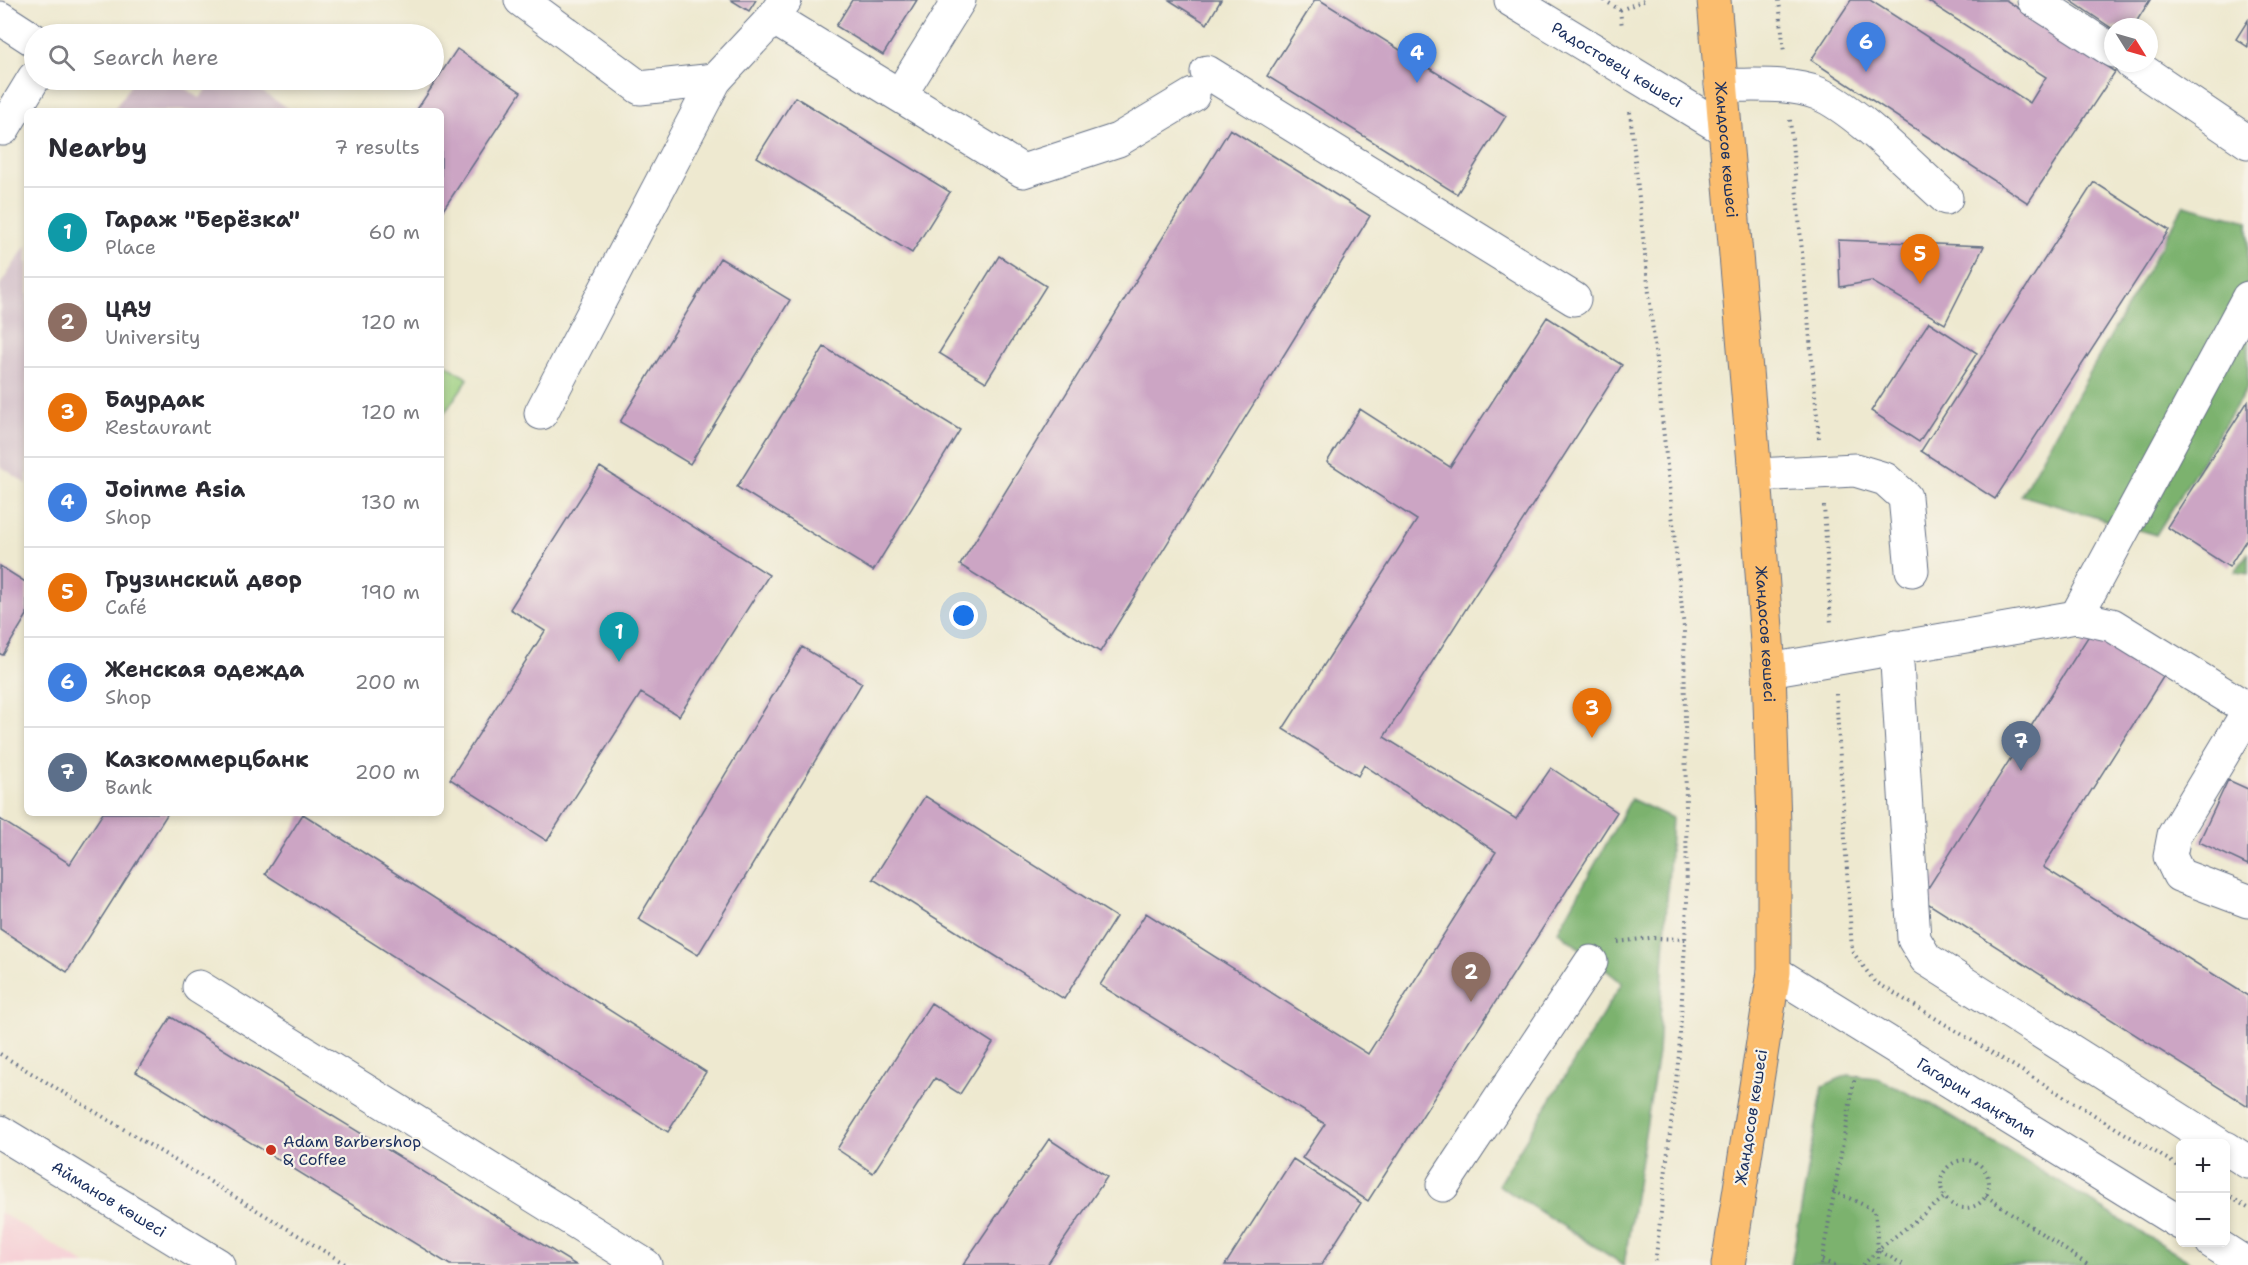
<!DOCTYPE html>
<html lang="en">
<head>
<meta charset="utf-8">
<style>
  :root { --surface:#fff; --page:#f2f2f3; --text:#2b2b33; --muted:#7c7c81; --line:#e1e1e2; --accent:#c8321e }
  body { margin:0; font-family:"Shantell Sans",sans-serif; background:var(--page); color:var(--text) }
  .controls { position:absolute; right:18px; bottom:18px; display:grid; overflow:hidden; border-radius:9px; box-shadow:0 3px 9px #0003 }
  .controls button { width:54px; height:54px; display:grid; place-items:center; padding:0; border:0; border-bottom:2px solid var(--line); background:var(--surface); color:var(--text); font:30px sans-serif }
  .compass { position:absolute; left:2104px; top:18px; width:54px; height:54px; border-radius:50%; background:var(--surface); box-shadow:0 3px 9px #0003; rotate:127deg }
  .you { position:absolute; left:964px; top:616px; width:21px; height:21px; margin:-15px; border:4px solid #fff; border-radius:50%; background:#1a73e8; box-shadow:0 0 0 9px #1a73e833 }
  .badge { display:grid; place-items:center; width:39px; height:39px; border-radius:50%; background:var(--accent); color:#fff; font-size:20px; font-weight:700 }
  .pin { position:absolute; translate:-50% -50px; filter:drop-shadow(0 2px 3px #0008) }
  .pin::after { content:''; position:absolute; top:32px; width:21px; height:18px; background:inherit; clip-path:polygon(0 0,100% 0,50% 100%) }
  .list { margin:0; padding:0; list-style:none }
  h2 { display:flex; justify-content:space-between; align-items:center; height:78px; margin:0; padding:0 24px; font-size:26px }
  h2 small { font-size:20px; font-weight:400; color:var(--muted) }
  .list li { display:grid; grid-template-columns:39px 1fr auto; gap:18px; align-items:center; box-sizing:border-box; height:90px; padding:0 24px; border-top:2px solid var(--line) }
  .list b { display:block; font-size:22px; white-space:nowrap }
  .list p { margin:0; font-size:20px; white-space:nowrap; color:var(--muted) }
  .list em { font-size:20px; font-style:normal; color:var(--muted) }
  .icon { flex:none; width:33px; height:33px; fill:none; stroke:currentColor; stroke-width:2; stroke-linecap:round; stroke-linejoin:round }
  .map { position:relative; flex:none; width:2248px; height:1265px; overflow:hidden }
  .search { position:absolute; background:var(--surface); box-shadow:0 3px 9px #0003; left:24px; top:24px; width:420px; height:66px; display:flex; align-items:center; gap:15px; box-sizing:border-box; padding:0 21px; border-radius:33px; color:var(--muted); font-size:22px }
  .panel { position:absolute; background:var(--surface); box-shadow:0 3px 9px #0003; left:24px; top:108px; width:420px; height:708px; border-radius:9px }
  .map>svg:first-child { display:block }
</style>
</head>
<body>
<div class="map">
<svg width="2248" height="1265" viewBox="0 0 2248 1265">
  <rect width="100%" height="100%" fill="#f7f3e8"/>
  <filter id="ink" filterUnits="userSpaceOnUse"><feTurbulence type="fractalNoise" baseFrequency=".0167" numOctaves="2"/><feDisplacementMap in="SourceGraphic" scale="12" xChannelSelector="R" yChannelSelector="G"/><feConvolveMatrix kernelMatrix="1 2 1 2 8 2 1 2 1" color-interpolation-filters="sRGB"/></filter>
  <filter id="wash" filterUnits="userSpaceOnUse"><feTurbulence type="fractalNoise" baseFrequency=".008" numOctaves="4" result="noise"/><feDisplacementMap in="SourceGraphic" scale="24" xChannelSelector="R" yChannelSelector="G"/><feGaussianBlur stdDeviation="1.35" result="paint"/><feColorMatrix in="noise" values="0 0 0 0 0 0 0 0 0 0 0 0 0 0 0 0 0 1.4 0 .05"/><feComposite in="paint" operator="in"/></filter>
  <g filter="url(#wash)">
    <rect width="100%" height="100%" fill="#eee9d0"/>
    <!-- built -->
    <path fill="#f6cfd5" d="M 0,1212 L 87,1265 L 0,1265 Z"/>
    <!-- industrial -->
    <path fill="#d1bdc8" d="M 134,80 L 172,80 L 200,98 L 212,80 L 244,80 L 292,111 L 113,111 Z
      M 27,244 L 27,484 L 0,466 L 0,285 Z"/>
    <!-- green -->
    <path fill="#9bcf7f" stroke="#5b7f6e" stroke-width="1.5" d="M 441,361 L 468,379 L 441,418 Z"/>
    <!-- forest -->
    <path fill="#7cb26e" stroke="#4c7066" stroke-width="1.5" d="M 2184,205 L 2248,221 L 2248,387 L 2156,535 L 2021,495 Z
      M 2248,553 L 2248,574 L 2235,572 Z
      M 1631,799 L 1672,818 L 1658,1053 L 1624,1265 L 1498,1185 L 1622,983 L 1558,931 Z
      M 1847,1075 L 1876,1078 L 1931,1104 L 2195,1265 L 1791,1265 L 1823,1086 Z"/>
    <g id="blocks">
      <!-- building -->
      <path fill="#cca5c4" d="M 731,0 L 756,0 L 749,11 Z
        M 852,0 L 917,0 L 883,55 L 836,26 Z
        M 1169,0 L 1221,0 L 1207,24 Z
        M 1315,0 L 1320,0 L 1506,116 L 1457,194 L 1267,76 Z
        M 1851,0 L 1870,0 L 2030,103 L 2046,77 L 1926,0 L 2006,0 L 2115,72 L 2028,203 L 1811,60 Z
        M 2070,0 L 2150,0 L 2133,27 L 2113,27 L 2113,29 Z
        M 2248,20 L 2248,47 L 2236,39 Z
        M 457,49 L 521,92 L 441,213 L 441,111 L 416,111 Z
        M 795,97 L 950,192 L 912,253 L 757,157 Z
        M 1230,129 L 1370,216 L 1100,652 L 960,565 Z
        M 2094,182 L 2169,230 L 1995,499 L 1921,451 Z
        M 1838,240 L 1984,246 L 1945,324 L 1871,281 L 1840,287 Z
        M 999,256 L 1046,286 L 986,382 L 939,353 Z
        M 720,258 L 790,300 L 690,464 L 620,422 Z
        M 1547,317 L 1622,365 L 1384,737 L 1516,819 L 1551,768 L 1617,812 L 1368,1201 L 1302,1158 L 1325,1124 L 1100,985 L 1146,913 L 1368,1054 L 1496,852 L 1364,765 L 1358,776 L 1283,729 L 1417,520 L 1327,462 L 1360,409 L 1450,467 Z
        M 1929,322 L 1977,353 L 1919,442 L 1871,411 Z
        M 824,347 L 960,430 L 873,571 L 737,487 Z
        M 2248,401 L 2248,537 L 2229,567 L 2167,527 Z
        M 600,467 L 769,575 L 679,716 L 641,693 L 547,841 L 450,779 L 545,631 L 510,609 Z
        M 0,566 L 27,583 L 27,615 L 3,655 L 0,654 Z
        M 2093,629 L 2165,674 L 2043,867 L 2248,996 L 2248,1106 L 1921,899 Z
        M 802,647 L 862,683 L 698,955 L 638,919 Z
        M 2228,780 L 2248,789 L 2248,865 L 2199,842 Z
        M 925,796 L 1116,917 L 1064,999 L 873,879 Z
        M 103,813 L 168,813 L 67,972 L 0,929 L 0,819 L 70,864 Z
        M 303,814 L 706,1072 L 668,1132 L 265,874 Z
        M 931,1003 L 993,1043 L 960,1094 L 935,1078 L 873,1173 L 837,1149 Z
        M 171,1017 L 576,1265 L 450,1265 L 136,1072 Z
        M 1049,1139 L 1107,1177 L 1047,1265 L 963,1265 Z
        M 1293,1159 L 1361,1203 L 1321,1265 L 1225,1265 Z"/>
    </g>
  </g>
  <g filter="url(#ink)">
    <use href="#blocks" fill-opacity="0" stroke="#657086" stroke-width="1.5"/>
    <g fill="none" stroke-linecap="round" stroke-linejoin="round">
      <defs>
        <g id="minor">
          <path d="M 521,0 L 640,88 L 715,80"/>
          <path id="s1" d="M 1511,0 L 1724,129"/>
          <path d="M 2034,0 L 2113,51"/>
          <path d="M 0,18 L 34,40"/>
          <path d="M 773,18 L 1023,171 L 1118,140 L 1193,95"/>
          <path d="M 2131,63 L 2248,142"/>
          <path d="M 1207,72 L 1574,299"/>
          <path d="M 1721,85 C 1752,86 1788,82 1817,93 C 1855,108 1913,169 1946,198"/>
          <path d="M 900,95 L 959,0"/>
          <path d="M 0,127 L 3,129 L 34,78"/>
          <path d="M 541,413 L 715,80 L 773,18 L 785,0"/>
          <path d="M 1755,475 L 1855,470 L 1885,479 L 1905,497 L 1912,570"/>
          <path d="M 2076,617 L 2248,298"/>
          <path d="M 1896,647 L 1914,939 L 1926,959 L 2218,1144"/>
          <path d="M 1769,670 L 2076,617 L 2112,625 L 2248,709"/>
          <path d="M 2248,712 L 2174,835 L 2170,856 L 2179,875 L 2248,901"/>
          <path id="s2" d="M 1774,972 L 2180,1223"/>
          <path d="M 199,987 L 645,1265"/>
          <path id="s3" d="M 0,1132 L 218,1265"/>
          <path d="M 2226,1148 L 2248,1162"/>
          <path d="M 1443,1185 L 1591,962"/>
          <path d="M 2212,1242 L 2248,1265"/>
        </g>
        <g id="major">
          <path id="s4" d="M 1714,0 L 1755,475 L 1769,670 L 1774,824 L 1774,972 L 1728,1265"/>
        </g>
      </defs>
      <!-- minor casing -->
      <use href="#minor" stroke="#657086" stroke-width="35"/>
      <!-- major casing -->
      <use href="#major" stroke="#657086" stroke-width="35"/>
      <!-- path -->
      <path stroke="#657086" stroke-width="4" stroke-dasharray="1.5 4.5" stroke-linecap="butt" d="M 1604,0 L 1620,10
        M 1779,0 L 1784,53
        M 1620,10 L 1622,27
        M 1620,10 L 1646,0
        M 1630,112 L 1684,628 L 1687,903 L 1679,1054 L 1655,1265
        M 1790,120 L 1819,438
        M 1824,506 L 1831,624
        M 1836,694 L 1852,951 L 1874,981 L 2180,1167
        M 1618,942 L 1650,938 L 1686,939
        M 0,1054 L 347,1265
        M1941 1184a24 24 0 1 1 48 0a24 24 0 1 1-48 0Z
        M 1833,1191 L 1875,1210 L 1878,1250 L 1945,1197
        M 2226,1194 L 2248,1208
        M 1986,1196 L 2088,1265
        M 1878,1251 L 1878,1265
        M 1822,1261 L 1835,1265
        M 1821,1265 L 1855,1076
        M 1863,1265 L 1878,1250 L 1904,1265"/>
      <!-- minor -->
      <use href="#minor" stroke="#fff" stroke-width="33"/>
      <!-- major -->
      <use href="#major" stroke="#fbbd6e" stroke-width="33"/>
    </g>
  </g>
  <!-- markers -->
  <circle fill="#c8321e" stroke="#f7f3e8" stroke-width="2" cx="271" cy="1150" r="6"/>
  <g text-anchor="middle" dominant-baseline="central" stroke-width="4.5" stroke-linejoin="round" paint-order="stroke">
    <!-- street labels -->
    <g font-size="16" fill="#1b2f5e" stroke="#f7f3e8">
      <text stroke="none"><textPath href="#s1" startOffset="124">Радостовец көшесі</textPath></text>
      <text stroke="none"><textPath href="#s4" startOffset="150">Жандосов көшесі</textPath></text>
      <text stroke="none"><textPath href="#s4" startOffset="636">Жандосов көшесі</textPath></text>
      <text stroke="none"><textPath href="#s2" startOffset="238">Гагарин даңғылы</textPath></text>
      <text transform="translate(1751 1117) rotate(-81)">Жандосов көшесі</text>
      <text stroke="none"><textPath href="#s3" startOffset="128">Айманов көшесі</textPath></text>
    </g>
    <!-- poi labels -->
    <g font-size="16" fill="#1b2f5e" stroke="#f7f3e8" text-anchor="start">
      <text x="283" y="1141">Adam Barbershop<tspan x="283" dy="18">&amp; Coffee</tspan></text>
    </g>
  </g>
</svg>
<div class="controls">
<button>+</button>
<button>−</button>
</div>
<svg class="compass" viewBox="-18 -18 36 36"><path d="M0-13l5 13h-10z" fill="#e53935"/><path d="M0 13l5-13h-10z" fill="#7c7c81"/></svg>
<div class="you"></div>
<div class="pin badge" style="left:619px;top:662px;background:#0f9aa8">1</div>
<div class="pin badge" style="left:1471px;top:1002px;background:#8d6e63">2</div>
<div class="pin badge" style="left:1592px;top:738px;background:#e8710a">3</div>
<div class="pin badge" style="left:1417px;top:83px;background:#3f7fe0">4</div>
<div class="pin badge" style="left:1920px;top:284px;background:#e8710a">5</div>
<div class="pin badge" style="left:1866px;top:72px;background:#3f7fe0">6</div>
<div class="pin badge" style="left:2021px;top:771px;background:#5c6f8a">7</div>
<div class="search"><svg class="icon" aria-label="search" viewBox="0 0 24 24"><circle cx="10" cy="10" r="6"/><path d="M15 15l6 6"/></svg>Search here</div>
<section class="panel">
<h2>Nearby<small>7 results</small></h2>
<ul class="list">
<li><span class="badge" style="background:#0f9aa8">1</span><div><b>Гараж &quot;Берёзка&quot;</b><p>Place</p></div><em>60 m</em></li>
<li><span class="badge" style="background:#8d6e63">2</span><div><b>ЦАУ</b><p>University</p></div><em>120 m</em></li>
<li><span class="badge" style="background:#e8710a">3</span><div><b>Баурдак</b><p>Restaurant</p></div><em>120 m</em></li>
<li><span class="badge" style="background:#3f7fe0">4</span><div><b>Joinme Asia</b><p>Shop</p></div><em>130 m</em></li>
<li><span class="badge" style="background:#e8710a">5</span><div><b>Грузинский двор</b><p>Café</p></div><em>190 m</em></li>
<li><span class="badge" style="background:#3f7fe0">6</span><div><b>Женская одежда</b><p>Shop</p></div><em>200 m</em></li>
<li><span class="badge" style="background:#5c6f8a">7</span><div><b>Казкоммерцбанк</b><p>Bank</p></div><em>200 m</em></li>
</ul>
</section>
</div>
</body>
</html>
